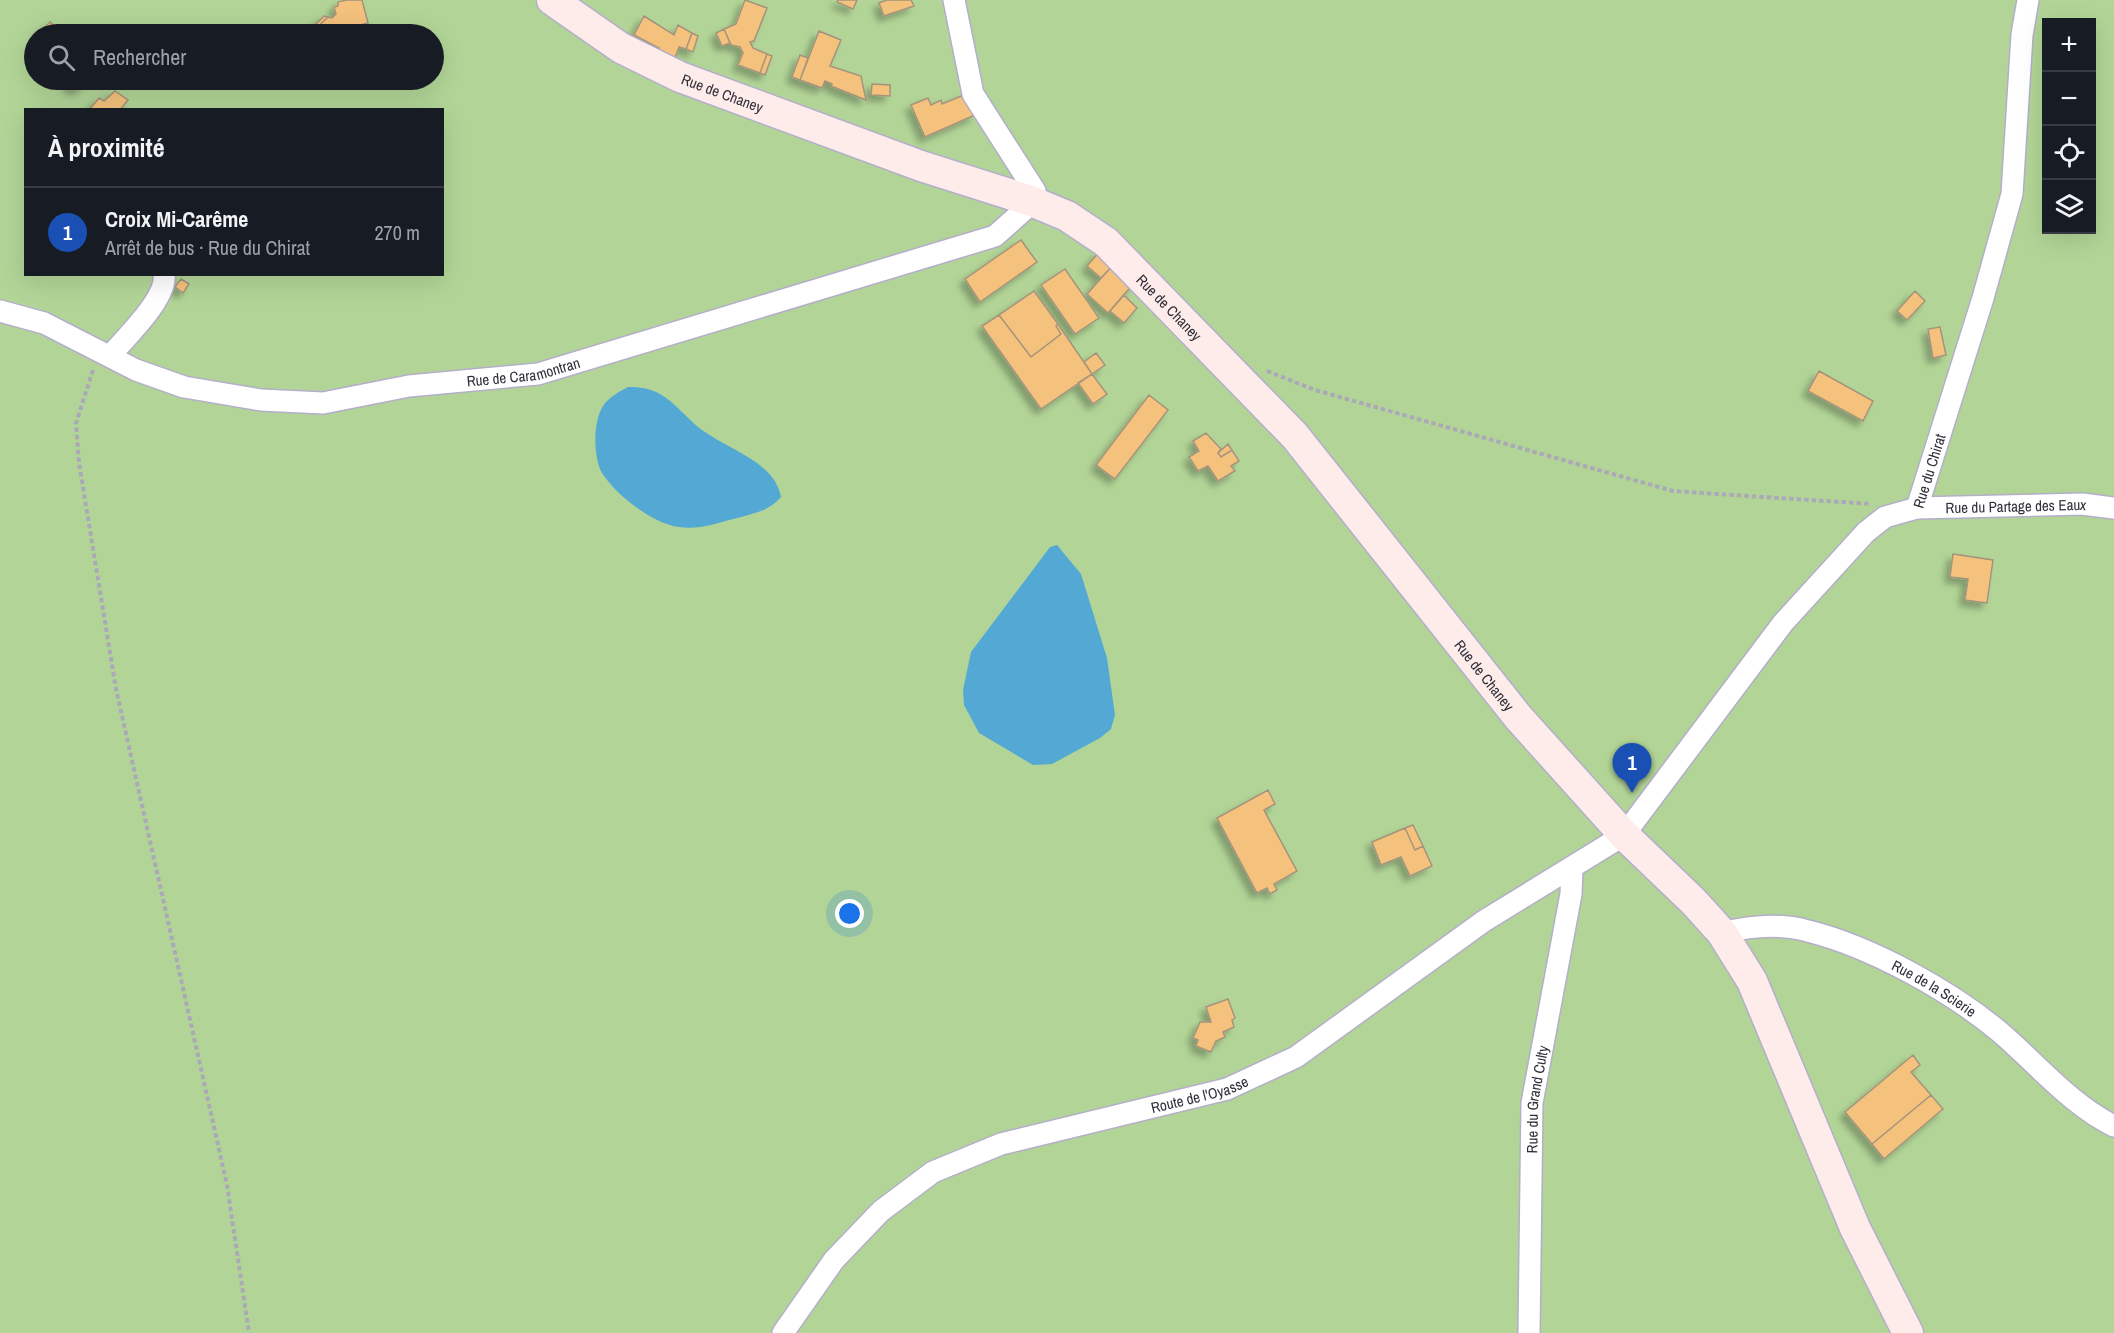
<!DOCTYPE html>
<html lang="fr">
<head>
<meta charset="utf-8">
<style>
  :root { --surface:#171b24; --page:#242831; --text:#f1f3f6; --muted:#9ea1a6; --line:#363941; --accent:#ea580c }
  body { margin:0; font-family:"Archivo Narrow",sans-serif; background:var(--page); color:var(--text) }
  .controls { position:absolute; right:18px; top:18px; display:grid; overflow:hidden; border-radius:0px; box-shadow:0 6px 24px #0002 }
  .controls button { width:54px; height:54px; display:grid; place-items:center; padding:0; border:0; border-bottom:2px solid var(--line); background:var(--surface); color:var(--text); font:30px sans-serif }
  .you { position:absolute; left:850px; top:914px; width:21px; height:21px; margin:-15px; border:4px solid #fff; border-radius:50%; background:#1a73e8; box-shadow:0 0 0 9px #1a73e833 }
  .badge { display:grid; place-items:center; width:39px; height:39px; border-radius:50%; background:var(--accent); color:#fff; font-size:20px; font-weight:700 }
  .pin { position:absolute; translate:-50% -50px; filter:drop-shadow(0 2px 3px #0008) }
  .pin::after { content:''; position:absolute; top:32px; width:21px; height:18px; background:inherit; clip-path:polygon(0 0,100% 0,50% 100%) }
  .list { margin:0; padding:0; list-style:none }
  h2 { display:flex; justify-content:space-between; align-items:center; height:78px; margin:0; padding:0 24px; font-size:26px }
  h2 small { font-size:20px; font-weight:400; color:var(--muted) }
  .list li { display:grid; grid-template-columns:39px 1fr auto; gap:18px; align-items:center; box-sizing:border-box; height:90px; padding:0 24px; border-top:2px solid var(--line) }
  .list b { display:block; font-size:22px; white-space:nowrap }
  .list p { margin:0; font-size:20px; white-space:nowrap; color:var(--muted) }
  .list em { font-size:20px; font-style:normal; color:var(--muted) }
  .icon { flex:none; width:33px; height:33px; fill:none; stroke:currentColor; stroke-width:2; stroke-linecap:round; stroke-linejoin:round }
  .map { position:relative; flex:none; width:2114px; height:1333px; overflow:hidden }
  .search { position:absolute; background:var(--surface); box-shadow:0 6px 24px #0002; left:24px; top:24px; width:420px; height:66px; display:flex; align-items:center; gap:15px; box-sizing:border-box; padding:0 21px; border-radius:33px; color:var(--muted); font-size:22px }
  .panel { position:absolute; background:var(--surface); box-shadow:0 6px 24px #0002; left:24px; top:108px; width:420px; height:168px; border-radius:0px }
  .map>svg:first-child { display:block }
</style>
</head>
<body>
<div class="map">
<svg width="2114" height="1333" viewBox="0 0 2114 1333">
  <defs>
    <filter id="shadow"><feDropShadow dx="-5.5" dy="5.5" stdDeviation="3" flood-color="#0004"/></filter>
  </defs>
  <rect width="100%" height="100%" fill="#edeafb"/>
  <!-- green -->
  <path fill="#b2d597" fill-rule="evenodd" d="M 0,0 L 2114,0 L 2114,1333 L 0,1333 ZM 2046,22 L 2092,22 L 2092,230 L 2046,230 ZM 34,34 L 434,34 L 434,80 L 34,80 ZM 26,110 L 442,110 L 442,274 L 26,274 Z"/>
  <!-- water -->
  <path fill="#53a9d4" d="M 628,387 C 639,387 650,388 660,394 C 676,403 688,420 702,430 C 729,450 775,462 781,497 C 768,512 752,514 733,519 C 715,524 698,530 679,527 C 653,524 616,495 602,473 C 593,457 593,421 603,406 C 609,397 619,392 628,387 Z
    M 1057,545 L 1081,574 L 1107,658 L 1115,715 L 1111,729 L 1100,738 L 1052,764 L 1033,765 L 979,733 L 964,705 L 963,690 L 971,652 L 1050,547 Z"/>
  <!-- building -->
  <path fill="#f5c27d" stroke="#a5937c" stroke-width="1.5" filter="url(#shadow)" d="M 346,0 L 362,0 L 368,23 L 345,29 L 339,34 L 316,34 L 313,31 L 328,17 L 332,18 L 336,14 L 334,7 L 338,6 L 338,2 Z
    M 745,0 L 767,8 L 754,41 L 750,42 L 753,48 L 767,54 L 760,73 L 738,65 L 743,53 L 740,47 L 731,45 L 724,29 L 736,24 Z
    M 838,0 L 857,0 L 853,9 L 837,2 Z
    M 887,0 L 911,0 L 914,6 L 884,16 L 879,3 Z
    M 324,16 L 328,17 L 313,31 L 311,29 Z
    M 644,16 L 674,35 L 678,25 L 692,33 L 686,49 L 679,47 L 673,63 L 658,51 L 659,48 L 634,35 Z
    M 50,22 L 63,34 L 41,34 L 39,33 Z
    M 724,29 L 730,43 L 722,46 L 716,33 Z
    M 819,31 L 841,40 L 830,66 L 861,76 L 866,100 L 831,86 L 832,84 L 825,81 L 822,88 L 800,80 Z
    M 692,33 L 698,36 L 693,52 L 686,49 Z
    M 767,54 L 772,56 L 765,75 L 760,73 Z
    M 800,55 L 808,58 L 800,80 L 792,77 Z
    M 71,80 L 88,80 L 81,88 L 79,86 L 75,90 L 68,83 Z
    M 872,84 L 890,85 L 890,96 L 871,95 Z
    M 115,91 L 128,100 L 120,110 L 89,110 L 99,98 L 104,101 Z
    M 966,94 L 975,115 L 925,137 L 911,105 L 928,98 L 931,105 L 941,100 L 942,104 Z
    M 1021,240 L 1037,262 L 980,302 L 965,279 Z
    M 1100,251 L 1115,263 L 1101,278 L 1087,266 Z
    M 1113,265 L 1134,283 L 1108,313 L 1087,294 Z
    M 1065,269 L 1099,318 L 1075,334 L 1041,285 Z
    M 181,279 L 189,284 L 183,293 L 175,287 Z
    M 1034,291 L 1058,324 L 1056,326 L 1061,334 L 1031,357 L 999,315 Z
    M 1915,291 L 1925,301 L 1907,320 L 1897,311 Z
    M 1124,295 L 1137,308 L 1124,323 L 1110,311 Z
    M 999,315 L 1031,357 L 1061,334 L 1056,326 L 1058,324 L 1092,374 L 1041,409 L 982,326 Z
    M 1940,327 L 1946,355 L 1933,358 L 1928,329 Z
    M 1096,353 L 1105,365 L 1092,374 L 1084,362 Z
    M 1819,371 L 1873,401 L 1863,421 L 1808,391 Z
    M 1092,374 L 1107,394 L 1093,404 L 1078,383 Z
    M 1149,395 L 1168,410 L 1115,479 L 1096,465 Z
    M 1206,433 L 1221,449 L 1218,453 L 1221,457 L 1232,450 L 1239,461 L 1231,466 L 1235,471 L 1218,481 L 1208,466 L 1198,471 L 1189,457 L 1199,451 L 1193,441 Z
    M 1228,444 L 1232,450 L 1221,457 L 1218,453 Z
    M 1953,554 L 1993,560 L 1987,603 L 1965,600 L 1968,579 L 1950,577 Z
    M 1268,790 L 1275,804 L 1264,810 L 1297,871 L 1274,884 L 1277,890 L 1270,894 L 1267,888 L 1257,893 L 1217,818 Z
    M 1413,825 L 1423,846 L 1415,850 L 1405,828 Z
    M 1405,828 L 1415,850 L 1423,846 L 1432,866 L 1410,876 L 1401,857 L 1381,865 L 1372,842 Z
    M 1228,999 L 1235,1018 L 1232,1020 L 1234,1027 L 1223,1032 L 1225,1037 L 1216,1041 L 1211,1052 L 1196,1046 L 1198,1040 L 1193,1038 L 1200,1022 L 1211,1022 L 1206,1007 Z
    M 1913,1055 L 1920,1065 L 1911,1072 L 1931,1095 L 1872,1144 L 1845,1112 Z
    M 1931,1095 L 1943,1109 L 1884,1159 L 1872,1144 Z"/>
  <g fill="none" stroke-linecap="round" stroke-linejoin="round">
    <defs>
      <g id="street">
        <path id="s1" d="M 0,311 L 44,323 L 136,370 L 184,387 L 261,400 L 323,403 L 409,386 L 538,374 L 995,236 L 1023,211 L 1035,191 L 973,94 L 954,0"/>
        <path d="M 110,356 C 125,338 168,298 164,274"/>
        <path id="s2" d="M 1917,508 L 1983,298 L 2012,194 L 2022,35 L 2028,0"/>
        <path id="s3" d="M 1722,933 C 1750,926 1780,923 1808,931 C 1872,947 1951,991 2001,1033 C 2038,1065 2070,1104 2114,1126"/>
        <path id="s4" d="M 783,1333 L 834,1260 L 881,1211 L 933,1172 L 1001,1144 L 1227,1089 L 1296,1057 L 1484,921 L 1624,835 L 1783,623 L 1866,532 L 1885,517 L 1917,508 L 2082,504 L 2114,508"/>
        <path id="s5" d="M 1529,1333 L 1532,1103 L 1571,894 L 1572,869"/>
      </g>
      <g id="secondary">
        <path id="s6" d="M 552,0 L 621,48 L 680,77 L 921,166 L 1031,201 L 1067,216 L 1106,242 L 1295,436 L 1518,717 L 1624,835 L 1693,901 L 1722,933 L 1752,981 L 1855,1228 L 1908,1333"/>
      </g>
    </defs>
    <!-- street casing -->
    <use href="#street" stroke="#b4aeca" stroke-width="24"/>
    <!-- secondary casing -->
    <use href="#secondary" stroke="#b4aeca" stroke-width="33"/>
    <!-- path -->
    <path stroke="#aba8b7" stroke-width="4" stroke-dasharray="4.5 3" stroke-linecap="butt" d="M 93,370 L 76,423 L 79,463 L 116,689 L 227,1185 L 249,1333
      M 1267,371 L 1315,390 L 1673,491 L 1871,504"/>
    <!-- street -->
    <use href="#street" stroke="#fff" stroke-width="21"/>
    <!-- secondary -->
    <use href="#secondary" stroke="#feeceb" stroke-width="30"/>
  </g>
  <g text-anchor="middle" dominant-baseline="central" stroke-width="6" stroke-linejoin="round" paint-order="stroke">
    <!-- street labels -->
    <g font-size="15" fill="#312f3a" stroke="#fff">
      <text stroke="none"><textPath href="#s6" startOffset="195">Rue de Chaney</textPath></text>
      <text stroke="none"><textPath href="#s6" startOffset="699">Rue de Chaney</textPath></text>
      <text stroke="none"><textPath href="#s1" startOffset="543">Rue de Caramontran</textPath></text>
      <text stroke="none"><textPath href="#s2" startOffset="39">Rue du Chirat</textPath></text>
      <text stroke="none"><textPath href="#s4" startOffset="1545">Rue du Partage des Eaux</textPath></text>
      <text stroke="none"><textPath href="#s6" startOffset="1184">Rue de Chaney</textPath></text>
      <text stroke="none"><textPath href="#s3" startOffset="226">Rue de la Scierie</textPath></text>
      <text stroke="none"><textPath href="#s4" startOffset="500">Route de l'Oyasse</textPath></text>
      <text stroke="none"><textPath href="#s5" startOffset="234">Rue du Grand Culty</textPath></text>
    </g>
  </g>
</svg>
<div class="controls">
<button>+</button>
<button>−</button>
<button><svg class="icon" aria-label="locate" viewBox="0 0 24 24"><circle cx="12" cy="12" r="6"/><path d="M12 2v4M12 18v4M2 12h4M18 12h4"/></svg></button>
<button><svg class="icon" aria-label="layers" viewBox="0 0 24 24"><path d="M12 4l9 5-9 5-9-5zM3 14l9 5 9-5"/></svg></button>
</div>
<div class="you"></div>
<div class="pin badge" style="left:1632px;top:793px;background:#1a4fb4">1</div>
<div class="search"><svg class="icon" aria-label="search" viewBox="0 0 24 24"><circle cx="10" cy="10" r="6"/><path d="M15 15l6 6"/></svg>Rechercher</div>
<section class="panel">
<h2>À proximité<small></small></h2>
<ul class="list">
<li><span class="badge" style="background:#1a4fb4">1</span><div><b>Croix Mi-Carême</b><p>Arrêt de bus · Rue du Chirat</p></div><em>270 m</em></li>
</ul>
</section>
</div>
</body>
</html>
